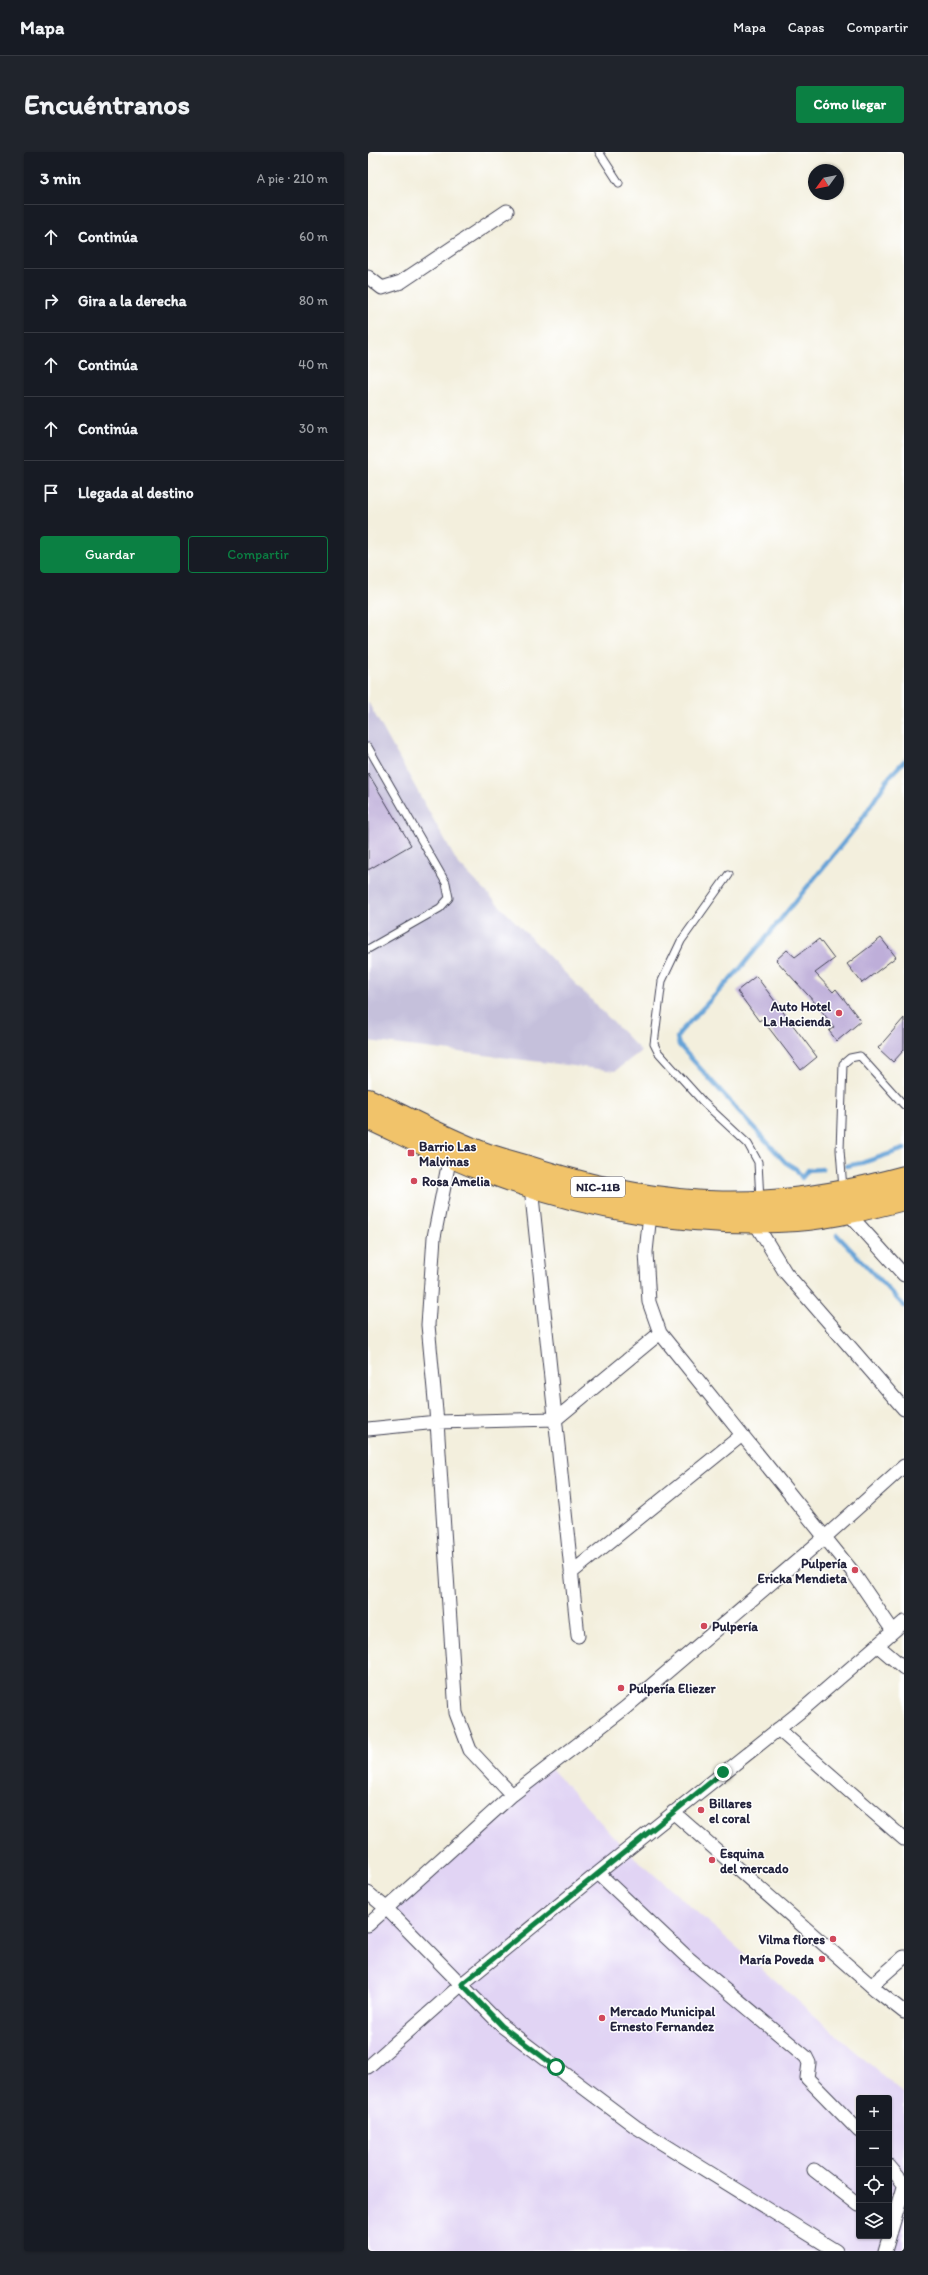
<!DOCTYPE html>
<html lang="es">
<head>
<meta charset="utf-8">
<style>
  :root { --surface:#171b24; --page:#20242c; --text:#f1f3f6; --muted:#9ea1a6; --line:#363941; --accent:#0b8043 }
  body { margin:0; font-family:Itim,sans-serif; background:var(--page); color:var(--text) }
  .controls { position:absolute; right:12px; bottom:12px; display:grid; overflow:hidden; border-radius:4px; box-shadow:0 1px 3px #0004 }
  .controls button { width:36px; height:36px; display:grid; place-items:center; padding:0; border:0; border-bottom:1px solid var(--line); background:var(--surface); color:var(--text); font:20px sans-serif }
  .compass { position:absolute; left:440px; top:12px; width:36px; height:36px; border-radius:50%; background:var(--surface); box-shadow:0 1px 3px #0004; rotate:237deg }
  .stop { position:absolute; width:12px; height:12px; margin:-9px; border:3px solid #0b8043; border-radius:50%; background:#fff }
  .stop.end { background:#0b8043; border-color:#fff; box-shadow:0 1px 4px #0008 }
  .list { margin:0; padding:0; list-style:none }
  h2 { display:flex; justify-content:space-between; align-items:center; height:52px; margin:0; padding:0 16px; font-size:17px }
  h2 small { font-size:13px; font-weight:400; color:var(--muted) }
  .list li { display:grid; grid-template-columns:26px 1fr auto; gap:12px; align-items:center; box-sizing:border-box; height:64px; padding:0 16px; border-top:1px solid var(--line) }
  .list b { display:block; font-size:15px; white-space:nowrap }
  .list em { font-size:13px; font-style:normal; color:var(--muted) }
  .actions { display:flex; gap:8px; padding:12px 16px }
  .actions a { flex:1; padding:9px 0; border:1px solid var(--accent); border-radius:4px; text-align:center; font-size:14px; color:var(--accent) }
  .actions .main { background:var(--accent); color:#fff }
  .icon { flex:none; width:22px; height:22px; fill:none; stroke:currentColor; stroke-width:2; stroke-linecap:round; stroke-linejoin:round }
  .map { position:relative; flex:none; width:536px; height:2099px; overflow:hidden; border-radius:4px }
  header { display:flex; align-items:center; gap:24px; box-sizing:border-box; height:56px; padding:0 20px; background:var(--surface); border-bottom:1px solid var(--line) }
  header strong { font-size:19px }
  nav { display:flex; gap:22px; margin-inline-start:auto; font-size:14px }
  .intro { display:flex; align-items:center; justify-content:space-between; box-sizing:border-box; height:96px; padding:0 24px }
  h1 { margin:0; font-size:28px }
  .button { padding:10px 18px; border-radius:4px; background:var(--accent); color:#fff; font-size:14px; font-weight:700 }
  main { display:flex; gap:24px; padding:0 24px }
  aside { flex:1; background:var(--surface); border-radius:4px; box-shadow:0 1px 3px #0004 }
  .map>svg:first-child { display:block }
</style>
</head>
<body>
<header>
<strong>Mapa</strong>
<nav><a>Mapa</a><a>Capas</a><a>Compartir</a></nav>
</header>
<div class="intro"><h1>Encuéntranos</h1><a class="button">Cómo llegar</a></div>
<main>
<aside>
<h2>3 min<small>A pie · 210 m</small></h2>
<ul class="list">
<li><svg class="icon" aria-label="ahead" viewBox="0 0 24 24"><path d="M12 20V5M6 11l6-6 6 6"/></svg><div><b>Continúa</b></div><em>60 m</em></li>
<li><svg class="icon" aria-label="right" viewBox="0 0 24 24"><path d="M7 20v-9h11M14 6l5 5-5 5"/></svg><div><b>Gira a la derecha</b></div><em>80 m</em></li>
<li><svg class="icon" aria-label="ahead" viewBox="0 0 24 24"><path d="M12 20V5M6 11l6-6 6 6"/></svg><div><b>Continúa</b></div><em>40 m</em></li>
<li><svg class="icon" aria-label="ahead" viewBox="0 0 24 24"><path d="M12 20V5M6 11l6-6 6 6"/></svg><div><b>Continúa</b></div><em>30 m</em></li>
<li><svg class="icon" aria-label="arrive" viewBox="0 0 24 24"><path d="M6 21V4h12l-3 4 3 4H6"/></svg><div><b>Llegada al destino</b></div></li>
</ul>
<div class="actions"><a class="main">Guardar</a><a>Compartir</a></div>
</aside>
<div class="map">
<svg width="536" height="2099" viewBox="0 0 536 2099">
  <rect width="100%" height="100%" fill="#fff"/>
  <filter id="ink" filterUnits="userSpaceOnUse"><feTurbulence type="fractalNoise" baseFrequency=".025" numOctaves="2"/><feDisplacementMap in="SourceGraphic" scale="8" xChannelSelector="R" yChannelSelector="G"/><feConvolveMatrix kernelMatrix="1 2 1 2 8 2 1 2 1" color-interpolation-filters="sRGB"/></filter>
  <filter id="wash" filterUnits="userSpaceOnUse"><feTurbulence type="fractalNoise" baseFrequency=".012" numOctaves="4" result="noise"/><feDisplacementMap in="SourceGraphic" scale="16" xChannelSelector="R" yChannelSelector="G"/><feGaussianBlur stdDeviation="0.9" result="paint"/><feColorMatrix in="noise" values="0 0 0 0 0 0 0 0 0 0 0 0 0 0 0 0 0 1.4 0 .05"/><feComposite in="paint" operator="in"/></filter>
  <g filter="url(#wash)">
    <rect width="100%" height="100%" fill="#f3efdd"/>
    <!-- built -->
    <path fill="#e1d4f4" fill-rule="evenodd" d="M 181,1614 L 258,1698 L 536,1942 L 536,2099 L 0,2099 L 0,1773 ZM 491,1946 L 521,1946 L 521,2084 L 491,2084 Z"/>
    <!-- industrial -->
    <path fill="#c5c0db" d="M 0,550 L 89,710 L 273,899 L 247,919 L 0,889 Z"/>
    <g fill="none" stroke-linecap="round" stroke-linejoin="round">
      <!-- stream -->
      <path stroke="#66a3d7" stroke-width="4.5" d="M 478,1014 L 494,1011 L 536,997
        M 455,1017 L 440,1018 L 434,1026 L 428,1017 L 417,1010 L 311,893 L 309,886 L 312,880 L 371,818 L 490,673 L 522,624 L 536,609
        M 469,1083 L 536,1154"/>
    </g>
    <g id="blocks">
      <!-- building -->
      <path fill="#beaed9" d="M 0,621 L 43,693 L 0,718 Z
        M 513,786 L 528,805 L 494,831 L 479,812 Z
        M 451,787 L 466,807 L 447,821 L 465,840 L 468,837 L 493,869 L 469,889 L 461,879 L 466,875 L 449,853 L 408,808 L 419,798 L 427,805 Z
        M 388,824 L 449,905 L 433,918 L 394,867 L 391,869 L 369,839 Z
        M 536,866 L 536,898 L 525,910 L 510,896 Z"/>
    </g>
  </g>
  <g filter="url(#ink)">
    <use href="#blocks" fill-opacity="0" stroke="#414153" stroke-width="1"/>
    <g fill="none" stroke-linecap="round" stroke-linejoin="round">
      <defs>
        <path id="lane" d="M 231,0 L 251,31
          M 0,595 L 78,731 L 81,746 L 72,756 L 0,797
          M 360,723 L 313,789 L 294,829 L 286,892 L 290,900 L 335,950 L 380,992 L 390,1010 L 392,1048
          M 475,1037 L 472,998 L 475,912 L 482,906 L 492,904 L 536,953"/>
        <path id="street" d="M 0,125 L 14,136 L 33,130 L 139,59
          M 82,1004 L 66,1085 L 60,1173 L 69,1270 L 88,1561 L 102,1598 L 144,1643
          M 163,1035 L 210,1484
          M 479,1056 L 480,1061 L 536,1123
          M 282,1062 L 278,1100 L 281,1150 L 292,1181 L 484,1419 L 525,1479
          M 386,1069 L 417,1120 L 536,1257
          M 0,1277 L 69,1270 L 188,1267 L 292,1181
          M 203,1421 L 374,1283
          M 509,1493 L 536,1516
          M 410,1577 L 536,1687
          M 305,1660 L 508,1838 L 536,1860
          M 230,1721 L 319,1805 L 438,1905 L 441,1911 L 439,1926 L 491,1979
          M 0,1741 L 18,1756 L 134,1874 L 188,1915 L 268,1975 L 468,2099
          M 0,1773 L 144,1643 L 257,1556 L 456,1386 L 536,1314
          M 503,1834 L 536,1805
          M 0,1915 L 94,1832 L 230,1721 L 433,1559 L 536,1470
          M 521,2014 L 536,2032
          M 446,2018 L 491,2053
          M 517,2099 L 536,2035"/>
        <path id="highway" d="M 0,948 C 37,965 74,985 112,1000 C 132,1008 153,1012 173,1019 C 302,1059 406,1061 536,1025
          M 0,966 C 39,984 78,1004 118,1019 C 216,1057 325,1075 429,1068 C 466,1065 501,1056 536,1047"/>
      </defs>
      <!-- lane casing -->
      <use href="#lane" stroke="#414153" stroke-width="9"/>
      <!-- street casing -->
      <use href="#street" stroke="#414153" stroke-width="15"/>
      <!-- highway casing -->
      <use href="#highway" stroke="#414153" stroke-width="24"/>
      <!-- lane -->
      <use href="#lane" stroke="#fff" stroke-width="7"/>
      <!-- street -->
      <use href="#street" stroke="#fff" stroke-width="13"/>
      <!-- highway -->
      <use href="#highway" stroke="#f1c36a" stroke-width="22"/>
    </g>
  </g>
  <g fill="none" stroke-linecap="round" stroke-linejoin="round" filter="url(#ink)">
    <!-- route -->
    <path stroke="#0b8043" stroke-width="5" d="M 188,1915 L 134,1874 L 94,1832 L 355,1620"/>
  </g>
  <!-- markers -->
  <g fill="#d1495b" stroke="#fff" stroke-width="1.5">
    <circle cx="471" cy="861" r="4"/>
    <rect x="39" y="997" width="8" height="8" rx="2"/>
    <circle cx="46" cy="1029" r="4"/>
    <circle cx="487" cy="1418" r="4"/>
    <circle cx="336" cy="1474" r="4"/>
    <circle cx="253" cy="1536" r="4"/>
    <circle cx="333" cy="1658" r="4"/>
    <circle cx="344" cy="1708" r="4"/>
    <circle cx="465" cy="1787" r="4"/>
    <circle cx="454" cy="1807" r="4"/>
    <circle cx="234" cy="1866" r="4"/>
  </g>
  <g text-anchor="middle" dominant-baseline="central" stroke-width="3" stroke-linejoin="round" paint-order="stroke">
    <!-- shield labels -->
    <rect fill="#fff" stroke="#646476" stroke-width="1" x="203" y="1025" width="54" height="20" rx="3"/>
    <g font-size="12" font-weight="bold" fill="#22223b">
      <text x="230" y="1035">NIC-11B</text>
    </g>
    <!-- poi labels -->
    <g font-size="13" font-weight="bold" fill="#22223b" stroke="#fff" text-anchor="start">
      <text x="463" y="854" text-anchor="end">Auto Hotel<tspan x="463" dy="15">La Hacienda</tspan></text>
      <text x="51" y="994">Barrio Las<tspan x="51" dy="15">Malvinas</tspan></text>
      <text x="54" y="1029">Rosa Amelia</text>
      <text x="479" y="1411" text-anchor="end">Pulpería<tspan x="479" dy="15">Ericka Mendieta</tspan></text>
      <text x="344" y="1474">Pulpería</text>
      <text x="261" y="1536">Pulpería Eliezer</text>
      <text x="341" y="1651">Billares<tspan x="341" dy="15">el coral</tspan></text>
      <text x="352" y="1701">Esquina<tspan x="352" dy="15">del mercado</tspan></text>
      <text x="457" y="1787" text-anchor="end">Vilma flores</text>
      <text x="446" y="1807" text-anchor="end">María Poveda</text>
      <text x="242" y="1859">Mercado Municipal<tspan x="242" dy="15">Ernesto Fernandez</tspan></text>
    </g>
  </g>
</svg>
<div class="controls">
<button>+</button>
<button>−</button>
<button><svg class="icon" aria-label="locate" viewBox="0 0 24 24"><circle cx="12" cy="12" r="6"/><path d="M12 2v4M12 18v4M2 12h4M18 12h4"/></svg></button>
<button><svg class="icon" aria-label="layers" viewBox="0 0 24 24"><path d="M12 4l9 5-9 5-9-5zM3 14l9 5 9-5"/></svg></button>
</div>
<svg class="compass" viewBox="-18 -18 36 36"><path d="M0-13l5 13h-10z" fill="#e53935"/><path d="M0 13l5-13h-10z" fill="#9ea1a6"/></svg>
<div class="stop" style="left:188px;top:1915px"></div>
<div class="stop end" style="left:355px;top:1620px"></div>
</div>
</main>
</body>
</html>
